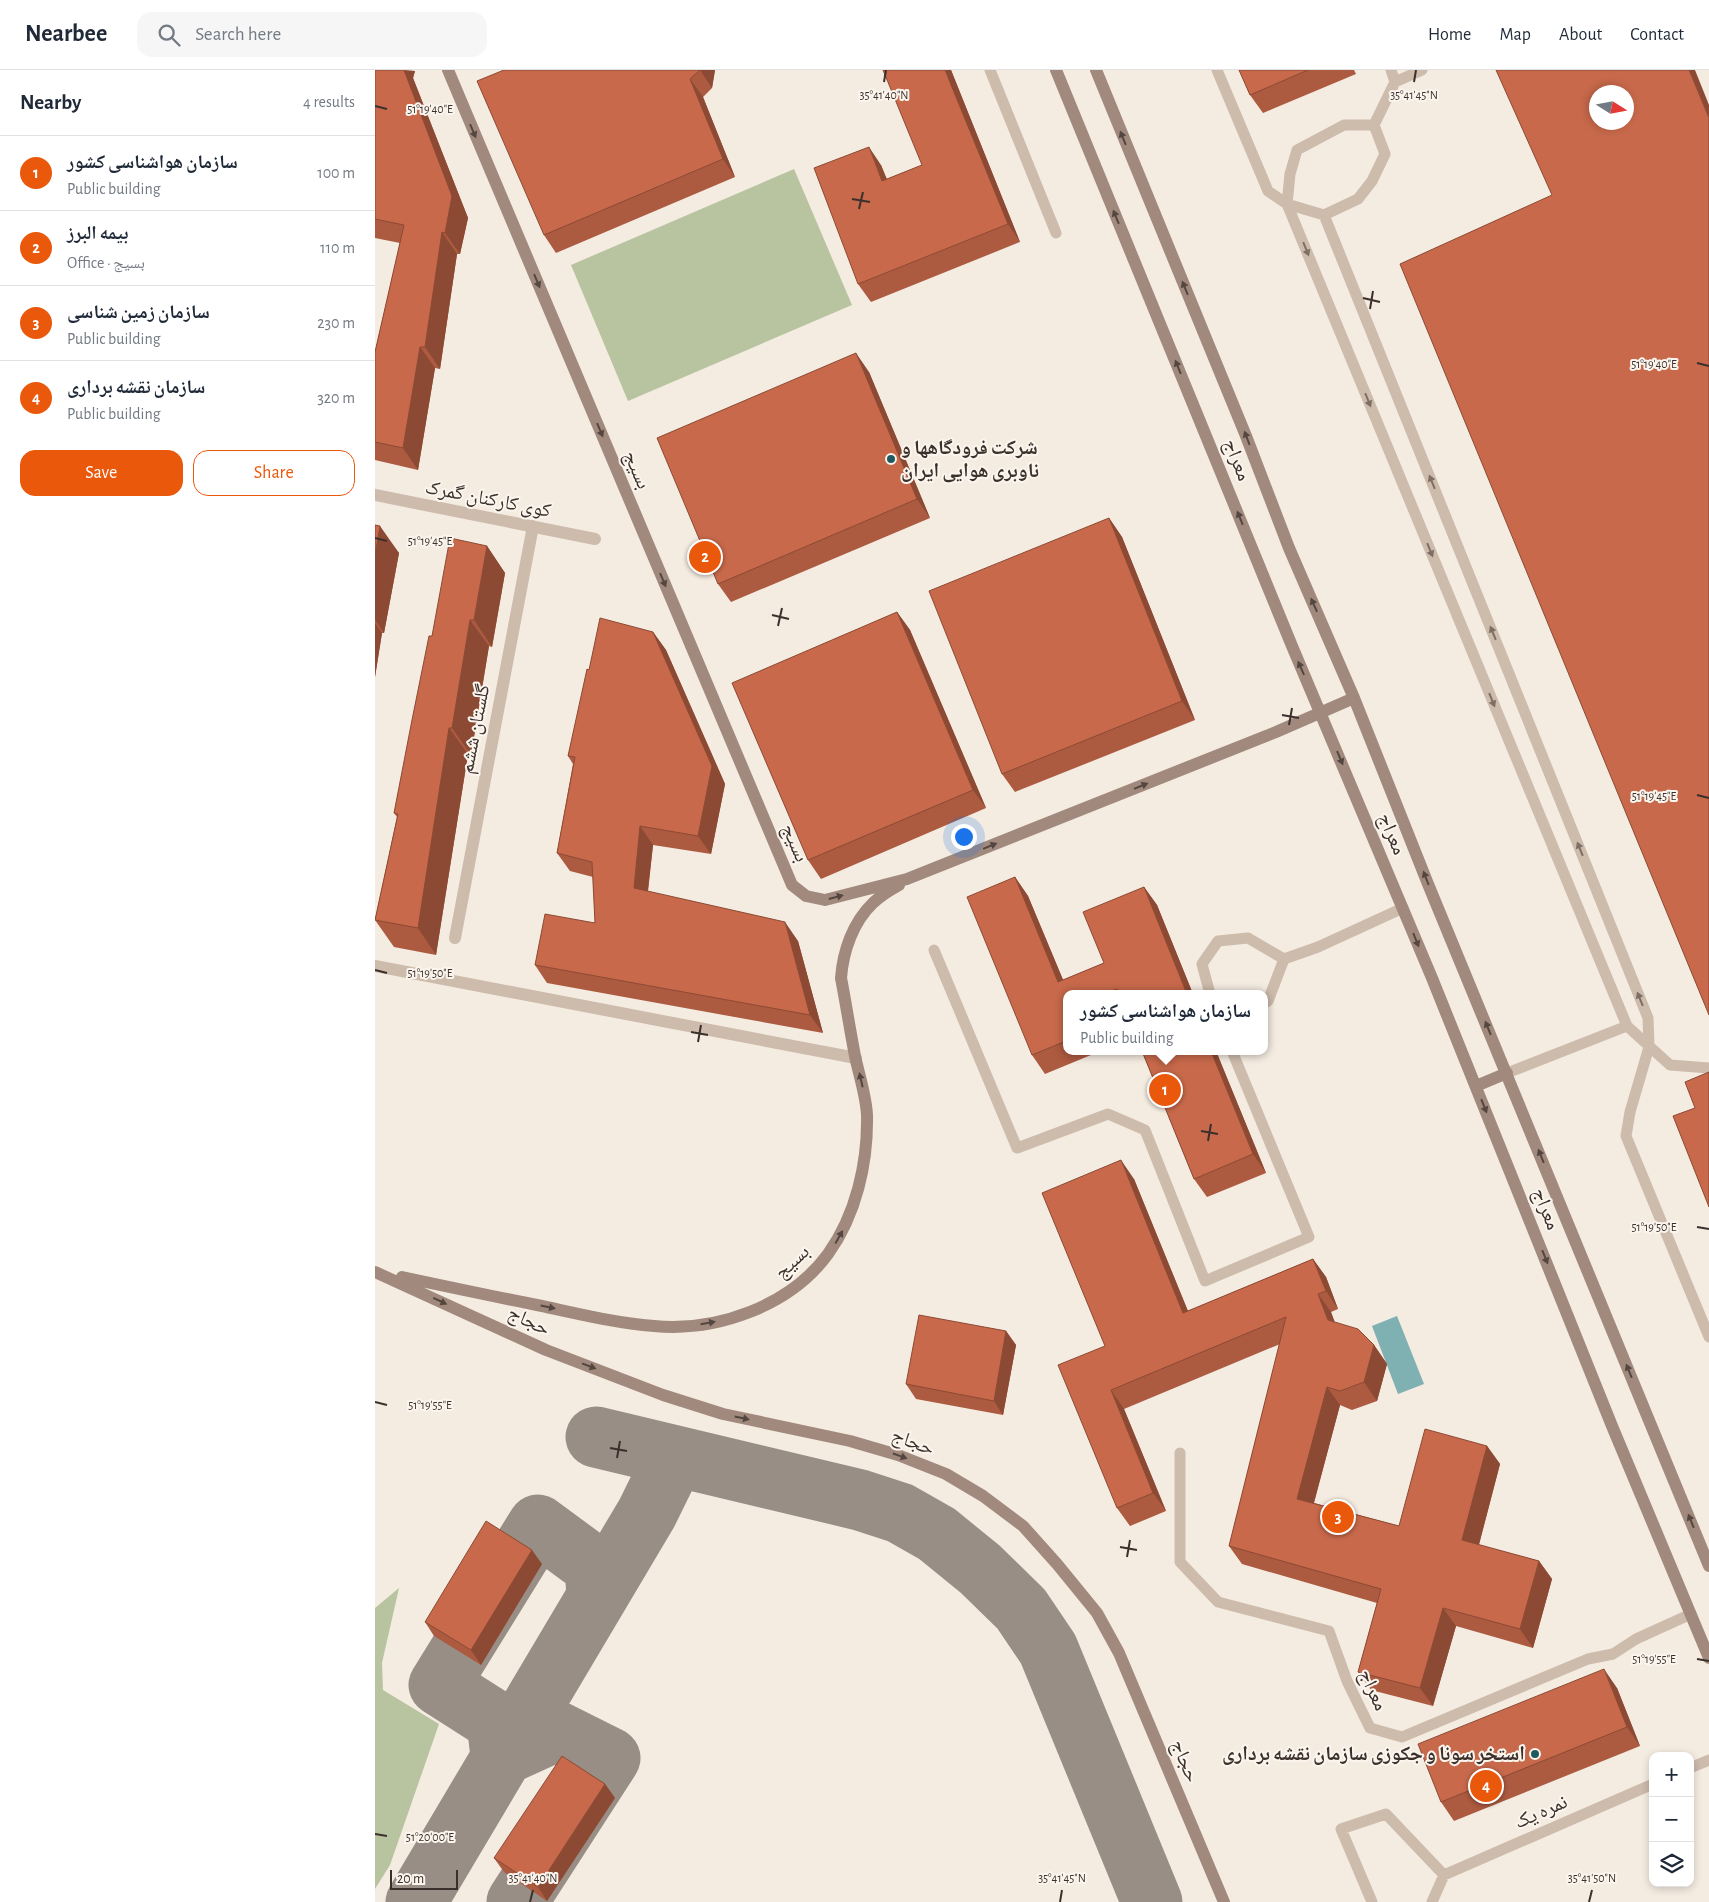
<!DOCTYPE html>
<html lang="en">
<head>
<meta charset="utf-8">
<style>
  :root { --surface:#fff; --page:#f6f6f7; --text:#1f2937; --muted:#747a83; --line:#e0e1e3; --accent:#ea580c }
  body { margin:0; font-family:"Alegreya Sans","Noto Naskh Arabic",sans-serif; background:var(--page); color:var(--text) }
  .controls { position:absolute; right:15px; bottom:15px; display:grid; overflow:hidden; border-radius:10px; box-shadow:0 2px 8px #0003 }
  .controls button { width:45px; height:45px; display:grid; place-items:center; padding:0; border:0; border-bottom:1px solid var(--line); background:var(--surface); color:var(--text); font:25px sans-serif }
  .compass { position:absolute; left:1214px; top:15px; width:45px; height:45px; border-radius:50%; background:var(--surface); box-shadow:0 2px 8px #0003; rotate:101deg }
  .scale { position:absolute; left:15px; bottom:12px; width:68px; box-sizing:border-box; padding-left:5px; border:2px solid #3b302b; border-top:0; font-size:14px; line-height:18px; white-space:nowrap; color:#3b302b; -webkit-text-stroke:4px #fbf5ee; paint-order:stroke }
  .you { position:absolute; left:588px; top:766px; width:18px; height:18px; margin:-12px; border:4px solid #fff; border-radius:50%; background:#1a73e8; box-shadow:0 0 0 8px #1a73e833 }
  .badge { display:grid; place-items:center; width:32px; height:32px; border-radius:50%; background:var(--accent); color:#fff; font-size:16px; font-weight:700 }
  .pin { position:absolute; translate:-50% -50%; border:2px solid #fff; box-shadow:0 1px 5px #0006 }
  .popup { position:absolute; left:688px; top:920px; width:205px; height:65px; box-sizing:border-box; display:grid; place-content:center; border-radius:10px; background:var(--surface); filter:drop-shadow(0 1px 4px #0005); font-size:16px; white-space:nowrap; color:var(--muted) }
  .popup b { font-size:19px; color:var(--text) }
  .popup::after { content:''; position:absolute; left:50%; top:100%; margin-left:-10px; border:10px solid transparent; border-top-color:var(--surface) }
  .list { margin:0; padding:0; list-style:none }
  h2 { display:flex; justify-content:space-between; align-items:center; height:65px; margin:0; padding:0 20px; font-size:21px }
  h2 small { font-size:16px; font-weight:400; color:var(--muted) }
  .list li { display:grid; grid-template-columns:32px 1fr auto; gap:15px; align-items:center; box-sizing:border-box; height:75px; padding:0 20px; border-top:1px solid var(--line) }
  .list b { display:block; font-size:19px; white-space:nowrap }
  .list p { margin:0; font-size:16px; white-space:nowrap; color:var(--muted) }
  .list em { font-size:16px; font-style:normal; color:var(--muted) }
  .actions { display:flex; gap:10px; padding:15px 20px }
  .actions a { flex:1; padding:11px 0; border:1px solid var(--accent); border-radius:15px; text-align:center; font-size:18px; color:var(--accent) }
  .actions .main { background:var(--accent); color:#fff }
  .icon { flex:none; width:28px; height:28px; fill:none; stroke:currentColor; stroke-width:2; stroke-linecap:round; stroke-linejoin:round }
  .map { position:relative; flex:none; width:1334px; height:1832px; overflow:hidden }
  header { display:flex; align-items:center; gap:30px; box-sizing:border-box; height:70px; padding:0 25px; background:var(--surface); border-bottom:1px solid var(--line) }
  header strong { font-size:24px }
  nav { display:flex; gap:28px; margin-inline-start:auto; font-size:18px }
  .search { width:350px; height:45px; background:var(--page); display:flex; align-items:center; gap:12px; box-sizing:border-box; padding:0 18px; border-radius:15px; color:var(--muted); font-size:19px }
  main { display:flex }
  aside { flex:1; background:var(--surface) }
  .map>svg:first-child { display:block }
</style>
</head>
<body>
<header>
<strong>Nearbee</strong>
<div class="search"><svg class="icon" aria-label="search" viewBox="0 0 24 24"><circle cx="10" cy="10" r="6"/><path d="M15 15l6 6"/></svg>Search here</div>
<nav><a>Home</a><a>Map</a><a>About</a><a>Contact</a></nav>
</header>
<main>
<aside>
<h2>Nearby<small>4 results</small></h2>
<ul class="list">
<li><span class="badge">1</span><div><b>سازمان هواشناسی کشور</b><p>Public building</p></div><em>100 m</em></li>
<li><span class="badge">2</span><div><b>بیمه البرز</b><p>Office · بسیج</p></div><em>110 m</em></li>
<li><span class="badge">3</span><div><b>سازمان زمین شناسی</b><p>Public building</p></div><em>230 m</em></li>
<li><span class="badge">4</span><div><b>سازمان نقشه برداری</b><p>Public building</p></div><em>320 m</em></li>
</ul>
<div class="actions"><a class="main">Save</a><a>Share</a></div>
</aside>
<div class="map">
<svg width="1334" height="1832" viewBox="0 0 1334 1832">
  <rect width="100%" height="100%" fill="#f4ebe1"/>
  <!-- green -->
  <path fill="#b8c4a0" d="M 419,99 L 477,235 L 253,331 L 196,195 Z
    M 24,1518 L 7,1593 L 8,1620 L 64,1654 L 15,1795 L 0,1819 L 0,1538 Z"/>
  <!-- water -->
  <path fill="#7fb0b2" d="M 1022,1246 L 1049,1314 L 1023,1324 L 997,1256 Z"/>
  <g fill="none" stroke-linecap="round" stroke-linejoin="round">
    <!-- taxiway -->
    <path stroke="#988e86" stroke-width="61" d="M 221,1367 L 485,1430 L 525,1443 L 562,1464 L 605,1499 L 646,1539 L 673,1579 L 777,1832
      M 41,1832 L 272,1443 L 300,1386
      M 142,1832 L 235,1688 L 181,1661 L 126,1686 L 122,1652 L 64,1615 L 163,1455 L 220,1497 L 222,1526"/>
    <!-- lane -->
    <path stroke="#cdbbac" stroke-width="11" d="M 615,0 L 681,163
      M 842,0 L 893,121 L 912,134 L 1252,956 L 1295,995 L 1334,998
      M 1020,12 L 1047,0
      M 999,55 L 969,55 L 922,80 L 915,104 L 912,134 L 949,145 L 983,129 L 997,111 L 1010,84 L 999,55 L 1020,12 L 1016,0
      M 949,145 L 1273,948 L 1274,977 L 1255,1042 L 1251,1066 L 1334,1267
      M 559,880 L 642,1078 L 733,1044 L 770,1060 L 830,1211 L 934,1167 L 857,981
      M 835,924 L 827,894 L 843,871 L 873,868 L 909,889
      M 889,933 L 893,931 L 909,889 L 943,877 L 1028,838
      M 1132,1003 L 1252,956
      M 805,1383 L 805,1492 L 843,1532 L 954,1561 L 972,1611 L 995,1658 L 1027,1667 L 1213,1589 L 1238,1584 L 1261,1569 L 1316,1544
      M 1315,1698 L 1334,1690
      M 997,1832 L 966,1759 L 1011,1744 L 1069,1805
      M 1057,1832 L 1069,1805 L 1278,1714"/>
    <!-- street -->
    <path stroke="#cdbbac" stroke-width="12" d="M 0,425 L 220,469
      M 80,868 L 158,456
      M 0,896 L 481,988"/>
    <!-- secondary -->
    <path stroke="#a18a7d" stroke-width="12" d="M 73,0 L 417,815 L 431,826 L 450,830 L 532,809 L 901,662 L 979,628
      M 681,0 L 917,576 L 1057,908 L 1237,1356 L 1334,1588
      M 721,0 L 871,366 L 914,478 L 979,628 L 1053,814 L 1334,1496
      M 1101,1016 L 1132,1003
      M 0,1202 L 171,1280 L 288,1325 L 348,1344 L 475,1371 L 523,1385 L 571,1404 L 608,1426 L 648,1456 L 682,1494 L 722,1543 L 744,1583 L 849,1832
      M 27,1207 C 74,1217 121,1227 167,1236 C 204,1244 241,1253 279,1256 C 342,1262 415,1236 453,1184 C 481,1145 493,1093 492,1045 C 491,1025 484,1005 480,986 C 475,960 471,934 466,908 C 468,881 478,852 498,833 C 505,826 515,820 524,815"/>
  </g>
  <!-- wall -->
  <path fill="#ac5a40" d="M 0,0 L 40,1 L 38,8 L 93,148 L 85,184 L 82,184 L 65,299 L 60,298 L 43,400 L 0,390 L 0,282 L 25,173 L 0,168 Z
    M 129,0 L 340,0 L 337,18 L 328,27 L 360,107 L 181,183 L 169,165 Z
    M 576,0 L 645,172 L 496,232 L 483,214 L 506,95 L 512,109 L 547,95 Z
    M 864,0 L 979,0 L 981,4 L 888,43 L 875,25 Z
    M 494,302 L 555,448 L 356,532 L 343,514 Z
    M 734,448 L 747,467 L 820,650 L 640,722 L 627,704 Z
    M 0,455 L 24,483 L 9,563 L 7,563 L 0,607 Z
    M 112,476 L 130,503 L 117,577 L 114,576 L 96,685 L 93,684 L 61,885 L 19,877 L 0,850 L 22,747 L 19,743 L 57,566 Z
    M 522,542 L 535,560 L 611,738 L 446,809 L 433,790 Z
    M 278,562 L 291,580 L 350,714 L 336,784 L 278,775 L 273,822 L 423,871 L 448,963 L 172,913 L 160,895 L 220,853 L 218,807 L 195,801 L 182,783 L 198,694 L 193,686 L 214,600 Z
    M 640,807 L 653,826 L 688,910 L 729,893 L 769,817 L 782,835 L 818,924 L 691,924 L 691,981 L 714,981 L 716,985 L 670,1004 L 657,985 Z
    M 767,981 L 841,981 L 891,1103 L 832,1127 L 819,1109 Z
    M 759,1109 L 813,1241 L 938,1189 L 951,1207 L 963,1239 L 956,1242 L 959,1252 L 999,1275 L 1012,1294 L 1002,1331 L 977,1340 L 965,1335 L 939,1433 L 1024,1456 L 1112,1376 L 1125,1394 L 1104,1475 L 1164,1491 L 1177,1509 L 1158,1578 L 1081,1556 L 1058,1636 L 996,1620 L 983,1602 L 1002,1533 L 867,1494 L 854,1476 L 905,1274 L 749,1339 L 791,1441 L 755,1456 L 742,1438 L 730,1276 Z
    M 631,1261 L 641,1275 L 628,1345 L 541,1329 L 531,1314 Z
    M 167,1494 L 106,1595 L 59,1566 L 50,1552 Z
    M 1242,1618 L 1265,1676 L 1079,1751 L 1066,1732 Z
    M 230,1714 L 240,1728 L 172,1831 L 129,1802 L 119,1788 Z"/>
  <!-- shaded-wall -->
  <path fill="#8c4a34" d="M 29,0 L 40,1 L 38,8 L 93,148 L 85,184 L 70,163 Z
    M 325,0 L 340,0 L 337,18 Z
    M 570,0 L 576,0 L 645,172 L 633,154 Z
    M 1314,0 L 1320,0 L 1334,35 L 1334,48 Z
    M 315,9 L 328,27 L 360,107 L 348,89 Z
    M 494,77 L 506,95 L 519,129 L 507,111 Z
    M 67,162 L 82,184 L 65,299 L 50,277 Z
    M 45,277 L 60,298 L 43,400 L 28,378 Z
    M 481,283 L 494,302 L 555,448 L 542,429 Z
    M 734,448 L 747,467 L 820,650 L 807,631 Z
    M 5,456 L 24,483 L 9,563 L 0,550 L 0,485 Z
    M 112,476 L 130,503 L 117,577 L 99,550 Z
    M 522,542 L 535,560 L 611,738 L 598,720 Z
    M 95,550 L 114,576 L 96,685 L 77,658 Z
    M 0,553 L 7,563 L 0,607 Z
    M 278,562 L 291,580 L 350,714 L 336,784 L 323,766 Z
    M 74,658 L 93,684 L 61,885 L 43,858 Z
    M 265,756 L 278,775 L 271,836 L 259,818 Z
    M 640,807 L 653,826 L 694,924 L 683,912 Z
    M 769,817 L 782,835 L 818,924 L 812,924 Z
    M 410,852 L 423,871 L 448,963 L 435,945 Z
    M 836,981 L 841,981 L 891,1103 L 878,1084 Z
    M 746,1090 L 759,1109 L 821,1261 L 808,1243 Z
    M 938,1189 L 951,1207 L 963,1239 L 951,1221 Z
    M 943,1224 L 956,1242 L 966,1268 L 953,1250 Z
    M 631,1261 L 641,1275 L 628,1345 L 619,1331 Z
    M 999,1275 L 1012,1294 L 1002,1331 L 989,1312 Z
    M 952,1317 L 965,1335 L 935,1447 L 922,1429 Z
    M 736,1320 L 749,1339 L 791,1441 L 778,1423 Z
    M 1112,1376 L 1125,1394 L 1100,1489 L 1087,1470 Z
    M 157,1480 L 167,1494 L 106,1595 L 96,1580 Z
    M 1164,1491 L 1177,1509 L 1158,1578 L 1145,1559 Z
    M 1068,1538 L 1081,1556 L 1058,1636 L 1045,1618 Z
    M 1229,1599 L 1242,1618 L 1265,1676 L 1252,1657 Z
    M 230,1714 L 240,1728 L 172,1831 L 163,1817 Z"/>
  <!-- building -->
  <path fill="#c8694b" stroke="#8c4a34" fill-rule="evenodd" d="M 0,0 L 29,0 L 77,126 L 70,163 L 67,162 L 50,277 L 45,277 L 28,378 L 0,372 L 0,282 L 29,155 L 0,149 Z
    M 129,0 L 325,0 L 315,9 L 348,89 L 169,165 L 102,11 Z
    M 508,0 L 570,0 L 633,154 L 483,214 L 439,98 L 494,77 L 507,111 L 547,95 Z
    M 864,0 L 933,0 L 875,25 Z
    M 1121,0 L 1314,0 L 1334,48 L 1334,945 L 1025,194 L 1177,125 ZM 1222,22 L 1252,22 L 1252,52 L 1222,52 Z
    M 481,283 L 542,429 L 343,514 L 282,368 Z
    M 734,448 L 807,631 L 627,704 L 554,521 Z
    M 0,455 L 5,456 L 0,485 Z
    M 75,468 L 112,476 L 99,550 L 95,550 L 77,658 L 74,658 L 43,858 L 0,850 L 23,744 L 19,743 L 37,650 L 54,566 L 57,566 Z
    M 522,542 L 598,720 L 433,790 L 357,613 Z
    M 225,548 L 278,562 L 337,696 L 323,766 L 265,756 L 259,818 L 410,852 L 435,945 L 160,895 L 170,844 L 220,853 L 217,792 L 182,783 L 200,687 L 193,686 L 212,599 L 214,600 Z
    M 640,807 L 683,912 L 729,893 L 708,842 L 769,817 L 812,924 L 744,924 L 742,919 L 729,924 L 691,924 L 691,971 L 657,985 L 592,827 Z
    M 767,981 L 836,981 L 878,1084 L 819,1109 Z
    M 1334,1002 L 1334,1137 L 1298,1046 L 1320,1038 L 1310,1012 Z
    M 746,1090 L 808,1243 L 938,1189 L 951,1221 L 943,1224 L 953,1250 L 983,1259 L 999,1275 L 989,1312 L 965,1321 L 952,1317 L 922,1429 L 1024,1456 L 1050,1359 L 1112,1376 L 1087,1470 L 1164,1491 L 1145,1559 L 1068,1538 L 1045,1618 L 983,1602 L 1006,1519 L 854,1476 L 911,1247 L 736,1320 L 778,1423 L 742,1438 L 683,1295 L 730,1276 L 667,1123 Z
    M 544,1245 L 631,1261 L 619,1331 L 531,1314 Z
    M 111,1451 L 157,1480 L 96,1580 L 50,1552 Z
    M 1229,1599 L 1252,1657 L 1066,1732 L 1043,1674 Z
    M 187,1686 L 230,1714 L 163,1817 L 119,1788 Z"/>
  <!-- one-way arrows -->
  <defs><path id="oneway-solid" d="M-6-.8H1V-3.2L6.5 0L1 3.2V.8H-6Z" transform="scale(1.25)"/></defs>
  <g fill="#544640">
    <use href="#oneway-solid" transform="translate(98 61) rotate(67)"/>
    <use href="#oneway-solid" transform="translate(748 68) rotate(-112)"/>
    <use href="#oneway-solid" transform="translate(741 147) rotate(-112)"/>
    <use href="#oneway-solid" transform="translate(162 211) rotate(67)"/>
    <use href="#oneway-solid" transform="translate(810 218) rotate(-112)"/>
    <use href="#oneway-solid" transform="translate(803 297) rotate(-112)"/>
    <use href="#oneway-solid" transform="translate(225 360) rotate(67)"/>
    <use href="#oneway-solid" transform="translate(872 368) rotate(-111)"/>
    <use href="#oneway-solid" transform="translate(865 448) rotate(-112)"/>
    <use href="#oneway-solid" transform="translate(288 510) rotate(67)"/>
    <use href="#oneway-solid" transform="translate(939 535) rotate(-114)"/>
    <use href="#oneway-solid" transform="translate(926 598) rotate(-114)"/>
    <use href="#oneway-solid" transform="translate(965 688) rotate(67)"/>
    <use href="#oneway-solid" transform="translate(766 716) rotate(-22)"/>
    <use href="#oneway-solid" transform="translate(615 776) rotate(-22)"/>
    <use href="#oneway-solid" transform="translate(1051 808) rotate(-111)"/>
    <use href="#oneway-solid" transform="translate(461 827) rotate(-15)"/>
    <use href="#oneway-solid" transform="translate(1041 870) rotate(68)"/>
    <use href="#oneway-solid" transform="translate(1113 958) rotate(-112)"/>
    <use href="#oneway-solid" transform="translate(486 1010) rotate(-103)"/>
    <use href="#oneway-solid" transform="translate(1109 1036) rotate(68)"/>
    <use href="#oneway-solid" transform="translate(1166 1086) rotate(-112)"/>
    <use href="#oneway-solid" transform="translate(464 1167) rotate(-61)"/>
    <use href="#oneway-solid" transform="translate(1170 1187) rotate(68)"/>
    <use href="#oneway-solid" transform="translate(65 1231) rotate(25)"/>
    <use href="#oneway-solid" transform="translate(173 1237) rotate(12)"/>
    <use href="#oneway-solid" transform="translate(333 1253) rotate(-10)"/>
    <use href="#oneway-solid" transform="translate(214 1296) rotate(21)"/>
    <use href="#oneway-solid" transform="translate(1254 1301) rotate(-112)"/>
    <use href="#oneway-solid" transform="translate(367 1348) rotate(12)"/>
    <use href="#oneway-solid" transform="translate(525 1386) rotate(19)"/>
    <use href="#oneway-solid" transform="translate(1316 1451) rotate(-112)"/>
  </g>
  <g fill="#7d6f65">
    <use href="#oneway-solid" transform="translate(931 179) rotate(68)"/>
    <use href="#oneway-solid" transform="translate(993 330) rotate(68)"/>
    <use href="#oneway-solid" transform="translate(1057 412) rotate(-112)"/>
    <use href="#oneway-solid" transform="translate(1055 480) rotate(68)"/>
    <use href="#oneway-solid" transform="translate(1118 563) rotate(-112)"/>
    <use href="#oneway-solid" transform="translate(1117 630) rotate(68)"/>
    <use href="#oneway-solid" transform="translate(1205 779) rotate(-112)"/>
    <use href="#oneway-solid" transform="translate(1265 929) rotate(-112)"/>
  </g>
  <!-- ticks -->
  <path fill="none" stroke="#3b302b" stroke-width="2" d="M 509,12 L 511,0M 1039,12 L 1041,0M 0,36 L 12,39M 477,129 L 495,132M 484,139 L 488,122M 988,228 L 1005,232M 995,239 L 998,221M 1322,293 L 1334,296M 0,468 L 12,471M 397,545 L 414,549M 403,556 L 407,538M 907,645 L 924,648M 914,655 L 917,638M 1322,725 L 1334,728M 0,900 L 12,903M 316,962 L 333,965M 323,972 L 326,955M 826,1061 L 843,1064M 833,1071 L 836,1054M 1322,1157 L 1334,1159M 0,1332 L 12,1335M 235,1378 L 252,1381M 242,1388 L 245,1371M 745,1477 L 762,1480M 752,1487 L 755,1470M 1322,1589 L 1334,1591M 0,1764 L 12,1766M 155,1832 L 158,1820M 685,1832 L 687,1820M 1214,1832 L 1217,1820"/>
  <!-- markers -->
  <g fill="#1f5a5e" stroke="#fbf5ee" stroke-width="2">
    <circle cx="516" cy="389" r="5"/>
    <circle cx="1160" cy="1684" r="5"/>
  </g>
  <g text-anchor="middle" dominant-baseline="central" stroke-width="4" stroke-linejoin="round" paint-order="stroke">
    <!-- poi labels -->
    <g font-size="20" font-weight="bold" fill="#3b302b" stroke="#fbf5ee" text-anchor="start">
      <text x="526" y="378">شرکت فرودگاهها و<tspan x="526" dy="23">ناوبری هوایی ایران</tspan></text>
      <text x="1150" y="1684" text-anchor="end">استخر سونا و جکوزی سازمان نقشه برداری</text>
    </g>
    <!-- street labels -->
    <g font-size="20" fill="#3b302b" stroke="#fbf5ee">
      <text transform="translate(862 390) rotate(68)">معراج</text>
      <text transform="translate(262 400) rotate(67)">بسیج</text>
      <text transform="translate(113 429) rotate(11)">کوی کارکنان گمرک</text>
      <text transform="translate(100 659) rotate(-79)">گلستان ششم</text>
      <text transform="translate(1017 764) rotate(67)">معراج</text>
      <text transform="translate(420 773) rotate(67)">بسیج</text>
      <text transform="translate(1171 1139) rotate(68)">معراج</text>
      <text transform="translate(417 1192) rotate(-43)">بسیج</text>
      <text transform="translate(154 1251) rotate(25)">حجاج</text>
      <text transform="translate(538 1372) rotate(20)">حجاج</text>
      <text transform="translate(998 1620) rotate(65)">معراج</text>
      <text transform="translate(810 1691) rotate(67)">حجاج</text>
      <text transform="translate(1166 1742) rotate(-24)">نمره یک</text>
    </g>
  </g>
  <g font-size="12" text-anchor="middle" fill="#3b302b" stroke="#fbf5ee" stroke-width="4" stroke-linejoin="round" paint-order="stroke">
    <text x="509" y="29">35°41'40"N</text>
    <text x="1039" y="29">35°41'45"N</text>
    <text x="55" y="43">51°19'40"E</text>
    <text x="1279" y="298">51°19'40"E</text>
    <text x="55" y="475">51°19'45"E</text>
    <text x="1279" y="730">51°19'45"E</text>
    <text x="55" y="907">51°19'50"E</text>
    <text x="1279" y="1161">51°19'50"E</text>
    <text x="55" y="1339">51°19'55"E</text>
    <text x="1279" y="1593">51°19'55"E</text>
    <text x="55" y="1771">51°20'00"E</text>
    <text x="158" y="1812">35°41'40"N</text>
    <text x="687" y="1812">35°41'45"N</text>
    <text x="1217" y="1812">35°41'50"N</text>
  </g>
</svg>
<div class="controls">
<button>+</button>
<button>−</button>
<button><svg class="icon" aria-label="layers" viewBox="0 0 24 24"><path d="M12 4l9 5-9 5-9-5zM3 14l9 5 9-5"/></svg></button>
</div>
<svg class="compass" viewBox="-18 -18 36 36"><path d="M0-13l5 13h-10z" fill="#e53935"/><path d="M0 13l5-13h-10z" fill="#747a83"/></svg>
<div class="scale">20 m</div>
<div class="you"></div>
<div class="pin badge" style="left:790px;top:1020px">1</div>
<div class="popup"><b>سازمان هواشناسی کشور</b>Public building</div>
<div class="pin badge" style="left:330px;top:487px">2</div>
<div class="pin badge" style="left:963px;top:1447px">3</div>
<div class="pin badge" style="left:1111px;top:1716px">4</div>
</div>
</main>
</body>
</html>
